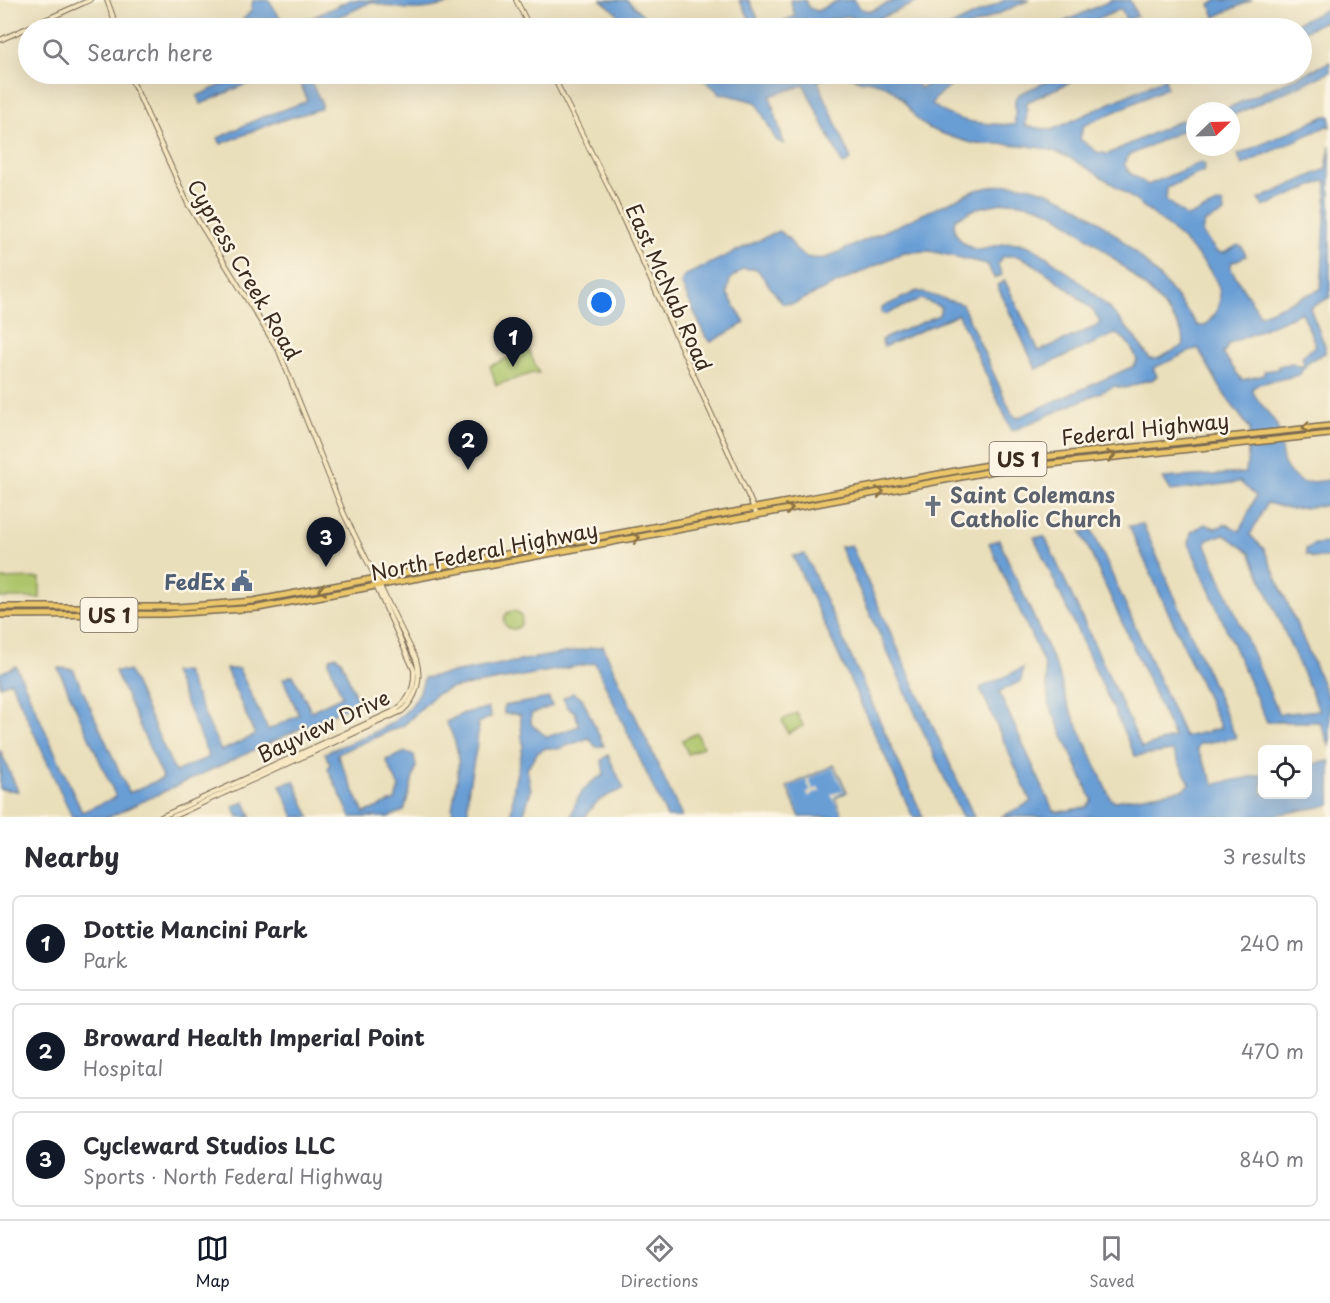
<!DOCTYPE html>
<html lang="en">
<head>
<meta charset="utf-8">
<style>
  :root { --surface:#fff; --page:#f7f7f7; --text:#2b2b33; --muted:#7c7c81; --line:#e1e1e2; --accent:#111827 }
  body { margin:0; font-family:"Playpen Sans",sans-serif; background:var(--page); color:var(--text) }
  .controls { position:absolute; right:18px; bottom:18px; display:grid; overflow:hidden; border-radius:9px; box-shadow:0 6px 24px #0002 }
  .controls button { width:54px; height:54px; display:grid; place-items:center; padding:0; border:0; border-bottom:2px solid var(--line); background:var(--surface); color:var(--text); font:30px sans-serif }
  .compass { position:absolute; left:1186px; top:102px; width:54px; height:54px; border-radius:50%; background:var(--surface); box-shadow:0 6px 24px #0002; rotate:67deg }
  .you { position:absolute; left:602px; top:303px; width:21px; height:21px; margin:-15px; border:4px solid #fff; border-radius:50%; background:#1a73e8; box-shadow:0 0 0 9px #1a73e833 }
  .badge { display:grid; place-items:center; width:39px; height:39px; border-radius:50%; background:var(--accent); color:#fff; font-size:20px; font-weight:700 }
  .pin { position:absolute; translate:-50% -50px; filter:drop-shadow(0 2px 3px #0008) }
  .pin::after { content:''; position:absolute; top:32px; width:21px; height:18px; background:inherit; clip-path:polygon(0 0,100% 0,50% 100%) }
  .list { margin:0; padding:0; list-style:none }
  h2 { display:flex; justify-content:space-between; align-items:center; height:78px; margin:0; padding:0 24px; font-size:26px }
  h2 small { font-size:20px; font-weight:400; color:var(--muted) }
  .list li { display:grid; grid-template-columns:39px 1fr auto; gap:18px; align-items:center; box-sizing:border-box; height:96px; margin:0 12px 12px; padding:0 12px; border:2px solid var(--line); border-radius:9px }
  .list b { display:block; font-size:22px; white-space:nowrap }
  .list p { margin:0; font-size:20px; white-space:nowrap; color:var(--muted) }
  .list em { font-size:20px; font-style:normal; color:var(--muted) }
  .icon { flex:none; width:33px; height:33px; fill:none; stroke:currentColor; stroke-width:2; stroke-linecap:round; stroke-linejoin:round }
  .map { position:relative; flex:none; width:1330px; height:817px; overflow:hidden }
  .search { position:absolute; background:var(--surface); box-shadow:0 6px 24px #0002; left:18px; right:18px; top:18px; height:66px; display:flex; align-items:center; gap:15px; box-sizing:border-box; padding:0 21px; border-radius:33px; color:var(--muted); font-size:22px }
  .sheet { height:402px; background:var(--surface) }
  nav { display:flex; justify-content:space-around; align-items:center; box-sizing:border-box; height:84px; border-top:2px solid var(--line); background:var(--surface); font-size:16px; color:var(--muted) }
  nav a { display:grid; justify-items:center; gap:3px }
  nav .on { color:var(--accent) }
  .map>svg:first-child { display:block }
</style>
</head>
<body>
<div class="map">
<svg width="1330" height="817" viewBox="0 0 1330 817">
  <rect width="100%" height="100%" fill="#fcf5e5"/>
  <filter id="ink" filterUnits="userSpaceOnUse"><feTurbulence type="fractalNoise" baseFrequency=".0167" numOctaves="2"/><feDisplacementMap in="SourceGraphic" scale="12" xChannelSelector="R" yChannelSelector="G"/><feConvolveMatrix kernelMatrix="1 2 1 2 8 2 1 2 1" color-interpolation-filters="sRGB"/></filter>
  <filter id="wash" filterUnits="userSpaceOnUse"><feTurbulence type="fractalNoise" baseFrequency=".008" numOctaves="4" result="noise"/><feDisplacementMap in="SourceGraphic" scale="24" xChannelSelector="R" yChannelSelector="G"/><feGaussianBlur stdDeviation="1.35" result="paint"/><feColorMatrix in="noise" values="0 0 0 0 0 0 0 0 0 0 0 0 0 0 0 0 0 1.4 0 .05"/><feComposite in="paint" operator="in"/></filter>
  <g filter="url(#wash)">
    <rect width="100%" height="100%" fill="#eadfbb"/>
    <!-- green -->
    <path fill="#adc56a" stroke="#747844" stroke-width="1.5" d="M 528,349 L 539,373 L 533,373 L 496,385 L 490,366 Z
      M 40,578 L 40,598 L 0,598 L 0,579 Z
      M504 620a9 9 0 1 1 18 0a9 9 0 1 1-18 0Z
      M 797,713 L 803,726 L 788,733 L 782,720 Z
      M 697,733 L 703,747 L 688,754 L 682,740 Z"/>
    <!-- water -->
    <path fill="#699ed5" stroke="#52647a" stroke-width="1.5" fill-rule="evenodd" d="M 253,0 L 269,0 L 280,18 L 289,22 L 303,22 L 350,0 L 464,0 C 425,11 411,13 371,2 C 336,18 301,40 262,22 L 249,28 L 235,28 L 251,11 Z
      M 601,0 L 627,0 L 651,22 L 678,28 L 626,28 L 616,12 Z
      M 739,0 L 749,0 L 759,20 L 773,26 L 795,16 L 790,0 L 805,0 L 809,8 L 817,11 L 839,0 L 854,0 L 861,9 L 871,11 L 895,0 L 922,0 L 876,20 L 860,20 L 847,16 L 819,23 L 816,28 L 755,28 Z
      M 1005,0 L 1029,0 L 967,28 L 947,28 Z
      M 1112,0 L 1130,0 L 1137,16 L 1127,21 L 1121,9 L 1078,28 L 1050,28 Z
      M 1218,0 L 1252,0 L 1215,17 L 1210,4 Z
      M 1330,8 L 1330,19 L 1302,32 L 1302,28 L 1285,28 Z
      M 1330,62 L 1330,72 L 1231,116 L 1231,111 L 1221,111 Z
      M 245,74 L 269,74 L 201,104 L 197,96 Z
      M 296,74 L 307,74 L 322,104 L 320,109 L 273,123 L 221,144 L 218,138 L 260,118 L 305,102 L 307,99 Z
      M 697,74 L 836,74 L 818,81 L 851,159 L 843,165 L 804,85 L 770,96 L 784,144 L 776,140 L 756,102 L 720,93 Z
      M 844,74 L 908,74 L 920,88 L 952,74 L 979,74 C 963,81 940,87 932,104 C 956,124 985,124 1015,125 L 1015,99 L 1019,94 L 1063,74 L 1088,74 L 1027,102 L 1026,126 L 1052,130 L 1165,78 L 1167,88 L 1083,126 L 1080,139 L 1097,152 L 1108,154 L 1181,120 L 1186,123 L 1185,129 L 1128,156 L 1124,164 L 1129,172 L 1148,185 L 1201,162 L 1205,165 L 1204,171 L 1167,188 L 1166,200 L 1187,217 L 1219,203 L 1223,204 L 1224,213 L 1204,223 L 1202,233 L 1217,252 L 1224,253 L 1238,245 L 1242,247 L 1246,256 L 1231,263 L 1231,269 L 1260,315 L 1321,289 L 1327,182 L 1324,181 L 1263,207 L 1259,199 L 1326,169 L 1330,146 L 1330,297 L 1310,308 L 1325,346 L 1325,353 L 1309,361 L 1299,375 L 1259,384 L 1253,388 L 1253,392 C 1258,403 1273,416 1277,426 C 1286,452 1273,462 1302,483 L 1330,480 L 1330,505 L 1292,509 L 1267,503 L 1250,535 L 1264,549 L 1330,701 L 1330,747 L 1320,722 L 1267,722 L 1189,544 L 1191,532 L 1205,524 L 1216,528 L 1226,524 L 1240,531 L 1256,496 L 1240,482 L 1171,491 L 1163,478 L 1246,473 L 1250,429 L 1224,394 L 1198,348 L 1153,368 L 1157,376 L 1152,380 C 1138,380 1129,392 1115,386 L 1012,431 L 958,314 L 884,347 L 881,340 L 939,315 L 941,307 L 921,299 L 886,314 L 881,313 L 881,308 L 917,291 L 962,304 L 1012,414 L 1017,418 L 1134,366 L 1137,361 C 1135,351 1125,336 1115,334 L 1036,369 L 997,285 L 1005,281 L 1039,351 L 1095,327 L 1100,323 C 1099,309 1035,262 1020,257 C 1014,255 1006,256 1001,258 L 998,265 L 1002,275 L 994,278 L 987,264 L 930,251 L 904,252 L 793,304 L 782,303 L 757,269 L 742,269 L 730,280 L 727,293 L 745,323 L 711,342 L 705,336 L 681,283 L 684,276 L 778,231 C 800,241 789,262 826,258 L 976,190 C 993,186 1009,182 1026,186 C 1090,197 1163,275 1198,326 L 1205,326 C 1215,315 1223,305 1219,289 C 1209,248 1093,164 1053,151 C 1034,145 1014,144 995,144 C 988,144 978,145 972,143 C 960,140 945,135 933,130 C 906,119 909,91 875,82 C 870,81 867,79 862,81 ZM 1007,202 C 1021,202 1034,205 1047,210 C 1074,223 1193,316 1183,346 L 1157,359 L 1150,359 C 1125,321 1096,293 1059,266 C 1047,257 1034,246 1019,243 C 1003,241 992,248 978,250 C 964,247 951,234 955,219 L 977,208 ZM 1302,312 L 1316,346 L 1302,356 L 1304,364 L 1301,367 L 1292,363 L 1278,366 L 1278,369 L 1264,371 L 1264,375 L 1242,380 L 1223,354 L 1229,344 ZM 1224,534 L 1250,553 L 1319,710 L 1279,714 L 1206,545 L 1207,540 Z
      M 1325,116 L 1330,116 L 1330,127 L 1327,126 L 1242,165 L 1238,155 Z
      M 1143,524 L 1236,738 L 1199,744 L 1197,749 L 1214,784 L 1262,775 L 1262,794 L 1308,794 L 1308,765 L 1330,761 L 1330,805 L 1264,817 L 1001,817 L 1031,802 L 980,688 L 1023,668 L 1021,681 L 999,692 L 1053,810 L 1058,812 L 1087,807 L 1092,800 L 1049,704 L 1044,664 L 989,543 L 999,540 L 1059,674 L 1066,700 L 1111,799 L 1115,801 L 1184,789 L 1190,784 L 1173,751 L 1135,756 L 1034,537 L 1045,537 L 1142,748 L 1174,737 L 1081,532 L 1092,530 L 1185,737 L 1221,728 L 1129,526 Z
      M 1330,543 L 1330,557 L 1313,558 L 1306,554 L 1306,549 L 1315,544 Z
      M 851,545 L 974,817 L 962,817 L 840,547 Z
      M 805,554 L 923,817 L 913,817 L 793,556 Z
      M 603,646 L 682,817 L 667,817 L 595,663 L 448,689 L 436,694 L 404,725 L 337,754 L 364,813 L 395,800 L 399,787 L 386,760 L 406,752 L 414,755 L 416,767 L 404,811 L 388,817 L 351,817 L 328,769 L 330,764 L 325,753 C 364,735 415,725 424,678 Z
      M 336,656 L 341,660 L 358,702 L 109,817 L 72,817 L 11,682 L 0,686 L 0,673 L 16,666 L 82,812 L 116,797 L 58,668 L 73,669 L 129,793 L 163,778 L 115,671 L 129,671 L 175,772 L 209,757 L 173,672 L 185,671 L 221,751 L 255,735 L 226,669 L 239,669 L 268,730 L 299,715 L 283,679 L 293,675 L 311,711 L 342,696 L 329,663 L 330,658 Z
      M 573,693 L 582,698 L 604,746 L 596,747 L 589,738 L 558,749 L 546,748 L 537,753 L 527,769 L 531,790 L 523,817 L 511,817 L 514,785 L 523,746 L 520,714 L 504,714 L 504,706 L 549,698 L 552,706 L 531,714 L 531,724 L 547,737 L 579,726 L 575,712 L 567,707 L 563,698 Z
      M 488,708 L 491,717 L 478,723 C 480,755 463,785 469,817 L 453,817 L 452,809 C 458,774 465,755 446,722 L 464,713 Z
      M 0,750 L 18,791 L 0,789 Z
      M 608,755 L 624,789 C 607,795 595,800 585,817 L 571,817 C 577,796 584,784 604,775 L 602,760 Z
      M 834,765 L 847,792 L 835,798 L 843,817 L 800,817 L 787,787 Z
      M 294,781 L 310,817 L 294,817 L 280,785 Z
      M 245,802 L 251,817 L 238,817 L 233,806 Z"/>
    <!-- pier -->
    <path fill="#eadfbb" d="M 834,767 L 845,791 L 834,797 L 843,817 L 831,794 L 844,791 L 833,768 L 809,779 L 813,790 L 818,788 L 820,792 L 814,792 L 814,795 L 812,793 L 809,797 L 807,793 L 811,791 L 806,780 L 789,787 L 802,817 L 788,787 Z"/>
  </g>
  <g filter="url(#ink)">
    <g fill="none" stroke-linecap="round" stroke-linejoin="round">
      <defs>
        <path id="secondary" d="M 107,0 L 117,28
          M 516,0 L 530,28
          M 0,40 L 90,0
          M 129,74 L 188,204 L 279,351 L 344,514 L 416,659 C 422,679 417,698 402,711 L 172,817
          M 552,74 L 611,192 L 757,515
          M 161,817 L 392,712 C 409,703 415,688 414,670 L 376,586"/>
        <path id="primary" d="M 0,607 L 179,607 L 253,601 L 1015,460 L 1330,426
          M 0,615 L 167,614 L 258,608 L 1004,469 L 1330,434"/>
      </defs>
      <!-- secondary casing -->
      <use href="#secondary" stroke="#786955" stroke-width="6"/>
      <!-- primary casing -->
      <use href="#primary" stroke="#786955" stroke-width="8"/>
      <!-- secondary -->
      <use href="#secondary" stroke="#f7e8c3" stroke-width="4"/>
      <!-- primary -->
      <use href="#primary" stroke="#ebc669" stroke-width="5"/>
    </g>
    <!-- one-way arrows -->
    <defs><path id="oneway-chevron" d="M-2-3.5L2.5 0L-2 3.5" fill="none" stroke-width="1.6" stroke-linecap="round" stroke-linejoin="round" transform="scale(1.5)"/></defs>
    <g stroke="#8a7040">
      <use href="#oneway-chevron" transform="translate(1306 428) rotate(174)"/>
      <use href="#oneway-chevron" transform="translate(1111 456) rotate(-6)"/>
      <use href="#oneway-chevron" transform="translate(880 492) rotate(-11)"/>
      <use href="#oneway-chevron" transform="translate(789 509) rotate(-10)"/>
      <use href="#oneway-chevron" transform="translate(636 538) rotate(-11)"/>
      <use href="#oneway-chevron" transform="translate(322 590) rotate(169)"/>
    </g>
  </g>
  <!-- icons -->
  <defs>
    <symbol id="church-bare" viewBox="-9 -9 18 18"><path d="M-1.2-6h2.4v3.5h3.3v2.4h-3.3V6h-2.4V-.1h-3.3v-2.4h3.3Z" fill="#6b7280" stroke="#fcf5e5" stroke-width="2.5" paint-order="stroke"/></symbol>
    <symbol id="civic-bare" viewBox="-9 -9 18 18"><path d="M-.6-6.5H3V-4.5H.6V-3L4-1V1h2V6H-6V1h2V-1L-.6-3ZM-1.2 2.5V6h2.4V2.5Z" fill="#5c6f8a" stroke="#fcf5e5" stroke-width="2.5" paint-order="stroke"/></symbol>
  </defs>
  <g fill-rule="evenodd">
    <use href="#church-bare" x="918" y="491" width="30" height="30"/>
    <use href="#civic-bare" x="227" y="566" width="30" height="30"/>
  </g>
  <g text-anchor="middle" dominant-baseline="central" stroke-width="5" stroke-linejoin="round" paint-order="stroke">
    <!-- shield labels -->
    <g fill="#fcf5e5" stroke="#75675a" stroke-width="1.5">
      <rect x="989.5" y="442" width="57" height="34" rx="4.5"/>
      <rect x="80.5" y="598" width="57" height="34" rx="4.5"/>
    </g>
    <g font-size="20" font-weight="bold" fill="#3b2a1e">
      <text x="1018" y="459">US 1</text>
      <text x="109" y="615">US 1</text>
    </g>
    <!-- street labels -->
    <g font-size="21" fill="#3b2a1e" stroke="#fcf5e5">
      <text transform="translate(245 269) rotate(60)">Cypress Creek Road</text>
      <text transform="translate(670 287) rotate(66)">East McNab Road</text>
      <text transform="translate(1145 428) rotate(-6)">Federal Highway</text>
      <text transform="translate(484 550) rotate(-11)">North Federal Highway</text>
      <text transform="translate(323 725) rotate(-25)">Bayview Drive</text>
    </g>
    <!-- worship labels -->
    <g font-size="21" font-weight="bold" fill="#5b616d" stroke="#fcf5e5" text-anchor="start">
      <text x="950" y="494">Saint Colemans<tspan x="950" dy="24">Catholic Church</tspan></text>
    </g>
    <!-- service labels -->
    <g font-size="21" font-weight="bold" fill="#4e5e75" stroke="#fcf5e5" text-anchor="end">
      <text x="225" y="581">FedEx</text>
    </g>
  </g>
</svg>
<div class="controls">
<button><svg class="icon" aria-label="locate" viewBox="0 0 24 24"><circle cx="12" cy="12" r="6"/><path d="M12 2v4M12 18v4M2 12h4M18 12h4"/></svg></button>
</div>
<svg class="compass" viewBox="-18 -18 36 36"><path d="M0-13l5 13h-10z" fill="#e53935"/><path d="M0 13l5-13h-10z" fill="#7c7c81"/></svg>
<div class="you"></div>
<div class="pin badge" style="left:513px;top:367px">1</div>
<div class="pin badge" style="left:468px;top:470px">2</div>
<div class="pin badge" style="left:326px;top:567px">3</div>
<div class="search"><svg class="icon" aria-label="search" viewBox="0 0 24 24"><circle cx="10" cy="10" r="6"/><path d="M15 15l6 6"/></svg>Search here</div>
</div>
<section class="sheet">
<h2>Nearby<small>3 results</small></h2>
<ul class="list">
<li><span class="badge">1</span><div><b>Dottie Mancini Park</b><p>Park</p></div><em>240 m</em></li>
<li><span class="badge">2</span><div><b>Broward Health Imperial Point</b><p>Hospital</p></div><em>470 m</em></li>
<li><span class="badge">3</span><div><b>Cycleward Studios LLC</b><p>Sports · North Federal Highway</p></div><em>840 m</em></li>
</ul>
</section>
<nav>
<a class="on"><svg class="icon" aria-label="map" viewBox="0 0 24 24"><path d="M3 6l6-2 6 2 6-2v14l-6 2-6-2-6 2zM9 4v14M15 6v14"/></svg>Map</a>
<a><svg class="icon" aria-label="directions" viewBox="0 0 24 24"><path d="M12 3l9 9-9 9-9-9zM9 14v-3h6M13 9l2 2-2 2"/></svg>Directions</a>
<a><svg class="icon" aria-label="saved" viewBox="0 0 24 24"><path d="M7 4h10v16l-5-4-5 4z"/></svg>Saved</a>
</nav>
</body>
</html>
